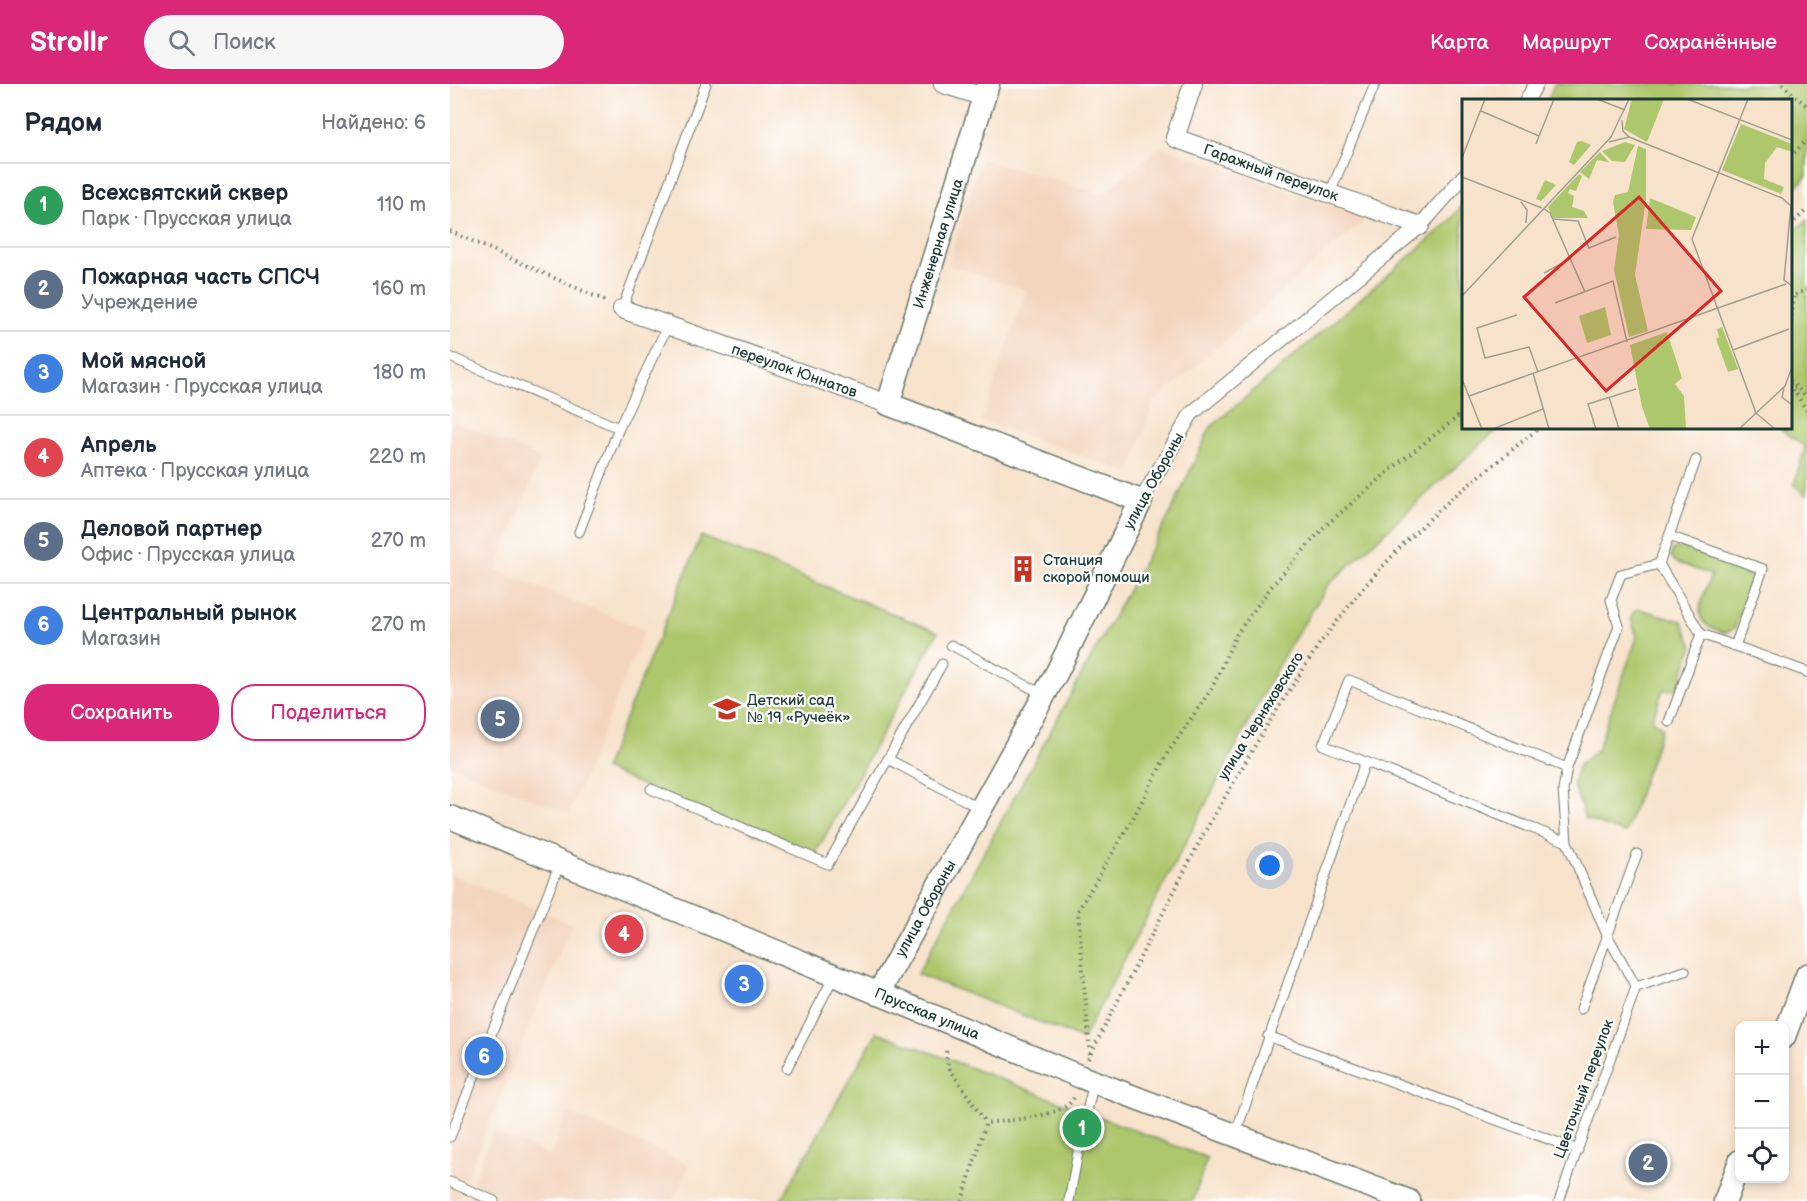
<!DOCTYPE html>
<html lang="ru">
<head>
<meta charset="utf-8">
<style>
  :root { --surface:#fff; --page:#f6f6f7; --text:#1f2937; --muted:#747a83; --line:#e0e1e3; --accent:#db2777 }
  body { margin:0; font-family:"Balsamiq Sans",sans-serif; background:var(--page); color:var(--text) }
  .controls { position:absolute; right:18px; bottom:18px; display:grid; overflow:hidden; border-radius:12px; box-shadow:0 3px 9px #0003 }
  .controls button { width:54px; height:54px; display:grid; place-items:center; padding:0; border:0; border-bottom:2px solid var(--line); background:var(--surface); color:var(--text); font:30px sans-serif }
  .you { position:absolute; left:820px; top:782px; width:21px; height:21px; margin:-15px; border:4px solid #fff; border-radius:50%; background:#1a73e8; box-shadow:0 0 0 9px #1a73e833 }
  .badge { display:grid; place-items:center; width:39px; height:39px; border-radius:50%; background:var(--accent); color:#fff; font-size:20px; font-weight:700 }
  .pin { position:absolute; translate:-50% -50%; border:3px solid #fff; box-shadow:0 2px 6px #0006 }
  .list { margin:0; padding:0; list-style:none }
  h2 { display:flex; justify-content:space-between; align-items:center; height:78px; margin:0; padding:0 24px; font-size:26px }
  h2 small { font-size:20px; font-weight:400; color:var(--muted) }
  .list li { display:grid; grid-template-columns:39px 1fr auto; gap:18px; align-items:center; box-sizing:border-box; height:84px; padding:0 24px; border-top:2px solid var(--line) }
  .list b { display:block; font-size:22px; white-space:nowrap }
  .list p { margin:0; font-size:20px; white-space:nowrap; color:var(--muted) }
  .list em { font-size:20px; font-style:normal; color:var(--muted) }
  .actions { display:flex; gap:12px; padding:18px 24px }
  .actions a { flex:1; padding:14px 0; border:2px solid var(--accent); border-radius:24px; text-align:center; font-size:21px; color:var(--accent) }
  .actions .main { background:var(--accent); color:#fff }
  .icon { flex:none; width:33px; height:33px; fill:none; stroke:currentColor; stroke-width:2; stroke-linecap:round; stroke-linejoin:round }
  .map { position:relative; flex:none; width:1357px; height:1117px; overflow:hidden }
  header { display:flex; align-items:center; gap:36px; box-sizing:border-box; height:84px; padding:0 30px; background:var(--accent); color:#fff }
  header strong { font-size:28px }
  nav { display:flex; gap:33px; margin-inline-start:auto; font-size:21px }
  .search { width:420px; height:54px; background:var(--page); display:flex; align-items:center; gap:15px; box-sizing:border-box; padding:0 21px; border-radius:33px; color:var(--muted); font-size:22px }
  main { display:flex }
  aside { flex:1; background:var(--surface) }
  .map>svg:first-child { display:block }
</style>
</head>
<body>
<header>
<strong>Strollr</strong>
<div class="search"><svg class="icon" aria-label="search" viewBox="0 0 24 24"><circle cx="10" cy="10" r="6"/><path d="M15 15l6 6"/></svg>Поиск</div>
<nav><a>Карта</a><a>Маршрут</a><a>Сохранённые</a></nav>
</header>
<main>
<aside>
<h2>Рядом<small>Найдено: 6</small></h2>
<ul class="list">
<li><span class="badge" style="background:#2e9e5b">1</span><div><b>Всехсвятский сквер</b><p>Парк · Прусская улица</p></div><em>110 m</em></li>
<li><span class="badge" style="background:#5c6f8a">2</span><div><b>Пожарная часть СПСЧ</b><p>Учреждение</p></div><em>160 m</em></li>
<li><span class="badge" style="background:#3f7fe0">3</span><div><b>Мой мясной</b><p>Магазин · Прусская улица</p></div><em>180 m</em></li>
<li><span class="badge" style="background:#e0444e">4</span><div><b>Апрель</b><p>Аптека · Прусская улица</p></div><em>220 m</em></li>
<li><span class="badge" style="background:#5c6f8a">5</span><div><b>Деловой партнер</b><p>Офис · Прусская улица</p></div><em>270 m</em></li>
<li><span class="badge" style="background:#3f7fe0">6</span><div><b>Центральный рынок</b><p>Магазин</p></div><em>270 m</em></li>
</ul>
<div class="actions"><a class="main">Сохранить</a><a>Поделиться</a></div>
</aside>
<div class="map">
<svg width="1357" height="1117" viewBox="0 0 1357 1117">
  <rect width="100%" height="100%" fill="#fff"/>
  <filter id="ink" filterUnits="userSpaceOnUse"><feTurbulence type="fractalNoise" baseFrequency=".0167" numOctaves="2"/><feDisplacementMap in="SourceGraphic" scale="12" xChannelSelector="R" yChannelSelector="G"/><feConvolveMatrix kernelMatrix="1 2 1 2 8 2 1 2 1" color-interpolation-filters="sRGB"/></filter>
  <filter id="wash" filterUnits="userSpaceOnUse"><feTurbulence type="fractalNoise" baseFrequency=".008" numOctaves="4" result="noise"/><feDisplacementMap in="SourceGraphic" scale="24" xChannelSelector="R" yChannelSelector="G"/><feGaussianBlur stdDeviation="1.35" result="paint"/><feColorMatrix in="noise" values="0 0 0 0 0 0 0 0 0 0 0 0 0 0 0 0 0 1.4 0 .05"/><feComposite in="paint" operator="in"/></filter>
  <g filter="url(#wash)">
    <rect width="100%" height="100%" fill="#f7e2cb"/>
    <!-- built -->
    <path fill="#f3d4be" d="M 710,62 L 917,134 L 703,319 L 680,389 L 532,337 L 576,206 L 498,181 L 531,75 L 653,110 Z
      M 0,336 L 91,374 L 46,486 L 194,546 L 119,730 L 0,681 Z
      M 0,790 L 122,840 L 7,1117 L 0,1117 Z
      M 118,1029 L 239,1080 L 224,1117 L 15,1117 L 43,1048 L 100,1071 Z"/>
    <!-- green -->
    <path fill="#adc76c" stroke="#668250" stroke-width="1.5" d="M 1104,0 L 1357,0 L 1357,92 L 1341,108 L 1340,16 L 1098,16 Z
      M 1013,120 L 1014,344 L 1051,344 L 1035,356 L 878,501 L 831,576 L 633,955 L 467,890 L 720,430 L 760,344 L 997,140 Z
      M 1357,136 L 1357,411 L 1344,401 L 1355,363 L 1330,344 L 1340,344 L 1341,150 Z
      M 251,452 L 488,548 L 363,774 L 154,685 Z
      M 1232,463 L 1294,487 L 1299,492 L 1300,498 L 1285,544 L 1275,549 C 1269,546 1261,545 1257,541 C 1241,531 1257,505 1261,491 L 1225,478 L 1221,472 L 1223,465 Z
      M 1189,525 L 1232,537 L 1243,562 L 1227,605 L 1213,606 L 1202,636 L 1212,644 L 1175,749 L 1135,735 L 1123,699 L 1129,681 L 1147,666 L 1187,553 L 1181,534 L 1184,527 Z
      M 427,948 L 757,1074 L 743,1117 L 330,1117 Z"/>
  </g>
  <g filter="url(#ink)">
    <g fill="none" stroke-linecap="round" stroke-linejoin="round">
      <defs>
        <path id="service" d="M 880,109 L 925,0
          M 172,225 L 256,0
          M 0,273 L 169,344
          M 129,448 L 169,344 L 218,241
          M 1219,452 L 1246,376
          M 1209,480 L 1251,550 L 1285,562
          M 501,561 L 594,611
          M 1219,638 L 1251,550
          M 438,675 L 531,725
          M 1117,684 L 899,596 L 873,661 L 1117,758
          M 201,705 L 378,780 L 492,580
          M 1186,903 L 1157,851 L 1117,758 L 1113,706 L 1117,684 L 1169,542 L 1161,516 L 1171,490 L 1209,480 L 1219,452 L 1313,485 L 1285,562 L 1357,588
          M 1186,903 L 1235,887
          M 1131,925 L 1187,770
          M 818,952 L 1128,1066
          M 337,984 L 384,892
          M 785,1051 L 915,678
          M 0,1053 L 110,779
          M 0,1098 L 44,1117
          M 619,1117 L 631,1052 L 644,998
          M 1109,1117 L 1186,903"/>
        <path id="pedestrian" d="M 1077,16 L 1086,0
          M 691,417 L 741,330 L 970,142 L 1014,92"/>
        <g id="minor">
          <path d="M 493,0 L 534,13"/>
          <path id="s1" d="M 743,0 L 725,54 L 970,142"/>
          <path id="s2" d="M 172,225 L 438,320"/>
        </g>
        <g id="tertiary">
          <path id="s3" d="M 0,733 L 631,993 L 959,1117"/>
          <path id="s4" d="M 428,910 L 607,588 L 691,417 L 438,320 L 538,0"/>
          <path d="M 1334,953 L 1357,891"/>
          <path d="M 1275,1117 L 1290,1077"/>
        </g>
      </defs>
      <!-- service casing -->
      <use href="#service" stroke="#6b7769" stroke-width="11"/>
      <!-- pedestrian casing -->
      <use href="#pedestrian" stroke="#6b7769" stroke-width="16"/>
      <!-- minor casing -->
      <use href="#minor" stroke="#6b7769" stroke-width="20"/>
      <!-- tertiary casing -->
      <use href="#tertiary" stroke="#6b7769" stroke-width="25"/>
      <!-- path -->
      <path stroke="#6b7769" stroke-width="4" stroke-dasharray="1.5 4.5" stroke-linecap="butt" d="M 1332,0 L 1357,22
        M 1340,73 L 1357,56
        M 1340,141 L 1357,126
        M 0,147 L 158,218
        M 1340,214 L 1357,205
        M 1340,244 L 1344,213
        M 1340,297 L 1357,313
        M 1340,300 L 1357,327
        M 496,967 L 498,982 L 536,1039
        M 640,970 L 628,827 L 682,736 L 717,670 L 762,604 L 786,551 L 821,503 L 874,443 L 945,382 L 1014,328
        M 638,975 L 754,749 L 816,643 L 870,559 L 914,503 L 955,458 L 1001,415 L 1089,344
        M 512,1117 L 536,1039 C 557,1036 616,1034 624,1013"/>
      <!-- service -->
      <use href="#service" stroke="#fff" stroke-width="9"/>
      <!-- pedestrian -->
      <use href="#pedestrian" stroke="#fff" stroke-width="14"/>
      <!-- minor -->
      <use href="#minor" stroke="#fff" stroke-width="18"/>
      <!-- tertiary -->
      <use href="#tertiary" stroke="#fff" stroke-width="22"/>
    </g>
  </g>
  <!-- icons -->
  <defs>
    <symbol id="building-bare" viewBox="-9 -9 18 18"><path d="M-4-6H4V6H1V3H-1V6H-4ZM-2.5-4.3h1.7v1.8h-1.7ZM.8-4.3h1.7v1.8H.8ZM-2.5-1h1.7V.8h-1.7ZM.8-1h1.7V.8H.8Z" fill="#c8321e" stroke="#fff" stroke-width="2.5" paint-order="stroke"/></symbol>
    <symbol id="school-bare" viewBox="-9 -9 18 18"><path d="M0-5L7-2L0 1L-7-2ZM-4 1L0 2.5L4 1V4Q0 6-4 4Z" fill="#c8321e" stroke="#fff" stroke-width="2.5" paint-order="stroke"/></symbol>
  </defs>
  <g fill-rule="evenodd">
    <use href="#building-bare" x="554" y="466" width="38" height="38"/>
    <use href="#school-bare" x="258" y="606" width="38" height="38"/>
  </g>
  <g text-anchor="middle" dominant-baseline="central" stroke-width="4.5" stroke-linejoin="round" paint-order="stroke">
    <!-- street labels -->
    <g font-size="15" fill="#1f3d34" stroke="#fff">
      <text stroke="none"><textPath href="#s1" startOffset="159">Гаражный переулок</textPath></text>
      <text stroke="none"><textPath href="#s4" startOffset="998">Инженерная улица</textPath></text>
      <text stroke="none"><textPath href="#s2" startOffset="183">переулок Юннатов</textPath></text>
      <text transform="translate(704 397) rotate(-61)">улица Обороны</text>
      <text transform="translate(811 632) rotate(-58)">улица Черняховского</text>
      <text stroke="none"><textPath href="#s4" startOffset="98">улица Обороны</textPath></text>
      <text stroke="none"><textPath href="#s3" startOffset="516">Прусская улица</textPath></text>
      <text transform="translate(1134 1005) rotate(-70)">Цветочный переулок</text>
    </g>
    <!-- poi labels -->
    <g font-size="15" fill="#1f3d34" stroke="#fff" text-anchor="start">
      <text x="593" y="476">Станция<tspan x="593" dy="17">скорой помощи</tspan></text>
      <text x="297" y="616">Детский сад<tspan x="297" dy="17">№ 19 «Ручеёк»</tspan></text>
    </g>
  </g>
  <!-- overview -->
  <g transform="translate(1012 15)">
    <rect width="330" height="330" fill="#f7e2cb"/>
    <path d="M 170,0 L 202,0 L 185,43 L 162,30 ZM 279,25 L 330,45 L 330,53 L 315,48 L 303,64 L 302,80 L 322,88 L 319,95 L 260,71 ZM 120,42 L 129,46 L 112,66 L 107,63 L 115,43 ZM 163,43 L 173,46 L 163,63 L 150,62 L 140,52 ZM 176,47 L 184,50 L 184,100 L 173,176 L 186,232 L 167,238 L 152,171 L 157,136 L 151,103 L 153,96 L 166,93 ZM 138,53 L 147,63 L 135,61 L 127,80 L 118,73 ZM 117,75 L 120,77 L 114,92 L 108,90 L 106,94 L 112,97 L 110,108 L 122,112 L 126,119 L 91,119 L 86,108 ZM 83,81 L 94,86 L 79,102 L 74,100 ZM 188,99 L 234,118 L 229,131 L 184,130 ZM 143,208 L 149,236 L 125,244 L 117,217 ZM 260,228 L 276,270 L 266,273 L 254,240 L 257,238 L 255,230 ZM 205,233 L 220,279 L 213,285 L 222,297 L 224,330 L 188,330 L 180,308 L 168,246 Z" fill="#adc76c"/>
    <path fill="none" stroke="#a1a08f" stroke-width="1.5" d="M 135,0 L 163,11M 225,0 L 330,41M 286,0 L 230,140 L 294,314 L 313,330M 19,12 L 77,37 L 74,45M 160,21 L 161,32 L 167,38 L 320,99 L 329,107M 77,37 L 92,0M 147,43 L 167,38M 0,59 L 23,0M 0,78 L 80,109M 59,103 L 65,111 L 64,124M 329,106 L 322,181 L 330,187M 81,109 L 88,114 L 123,193M 91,120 L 116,122 L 127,149 L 154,138M 82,174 L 108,160M 0,197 L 149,38 L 167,0M 93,204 L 151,182 L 165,243M 55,216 L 15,229 L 23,259 L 67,248 L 76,273M 271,251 L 327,230M 71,274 L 87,330M 0,280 L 20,330M 322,289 L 320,298 L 330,306M 7,297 L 324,185M 147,298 L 157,330M 31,330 L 81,310M 134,330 L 126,305 L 174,290M 277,330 L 323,287 L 330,268"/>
    <path fill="#d62828" fill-opacity="0.15" stroke="#d62828" stroke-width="3" d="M 177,98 L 259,192 L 144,292 L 62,198 Z"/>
    <rect width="330" height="330" fill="none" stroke="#1f3d34" stroke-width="3"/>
  </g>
</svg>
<div class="controls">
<button>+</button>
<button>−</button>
<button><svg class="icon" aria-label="locate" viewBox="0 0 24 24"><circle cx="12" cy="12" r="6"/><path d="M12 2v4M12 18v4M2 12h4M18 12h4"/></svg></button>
</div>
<div class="you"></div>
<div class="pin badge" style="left:632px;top:1044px;background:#2e9e5b">1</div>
<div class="pin badge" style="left:1198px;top:1079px;background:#5c6f8a">2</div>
<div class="pin badge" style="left:294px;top:900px;background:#3f7fe0">3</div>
<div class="pin badge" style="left:174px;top:850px;background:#e0444e">4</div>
<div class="pin badge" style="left:50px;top:635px;background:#5c6f8a">5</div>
<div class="pin badge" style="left:34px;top:972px;background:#3f7fe0">6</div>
</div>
</main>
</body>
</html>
